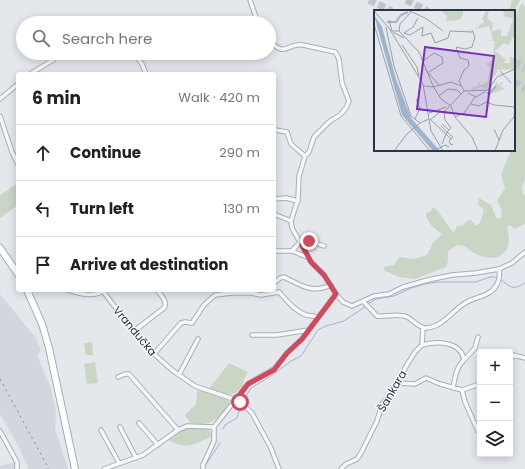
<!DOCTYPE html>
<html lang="en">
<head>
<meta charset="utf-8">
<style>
  :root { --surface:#fff; --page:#f6f6f6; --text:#202124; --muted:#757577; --line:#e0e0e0 }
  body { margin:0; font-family:Poppins,sans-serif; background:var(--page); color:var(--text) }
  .controls { position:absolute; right:12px; bottom:12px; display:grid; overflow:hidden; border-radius:4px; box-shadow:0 2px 10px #0003 }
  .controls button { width:36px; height:36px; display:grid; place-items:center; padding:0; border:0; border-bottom:1px solid var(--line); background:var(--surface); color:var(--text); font:20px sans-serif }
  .stop { position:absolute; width:12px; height:12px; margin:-9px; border:3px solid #d1495b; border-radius:50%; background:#fff }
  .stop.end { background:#d1495b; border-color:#fff; box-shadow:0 1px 4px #0008 }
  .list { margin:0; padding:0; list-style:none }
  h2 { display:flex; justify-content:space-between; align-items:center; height:52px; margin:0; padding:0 16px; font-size:17px }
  h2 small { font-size:13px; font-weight:400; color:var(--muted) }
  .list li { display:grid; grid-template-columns:26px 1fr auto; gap:12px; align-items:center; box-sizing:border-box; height:56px; padding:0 16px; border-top:1px solid var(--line) }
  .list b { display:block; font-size:15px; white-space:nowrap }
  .list em { font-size:13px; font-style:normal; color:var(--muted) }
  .icon { flex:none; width:22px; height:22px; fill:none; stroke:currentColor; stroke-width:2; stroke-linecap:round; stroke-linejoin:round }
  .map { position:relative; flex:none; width:525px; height:469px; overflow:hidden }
  .search { position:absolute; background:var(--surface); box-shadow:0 2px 10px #0003; left:16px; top:16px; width:260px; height:44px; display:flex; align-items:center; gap:10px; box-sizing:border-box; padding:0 14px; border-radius:22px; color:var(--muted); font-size:15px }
  .panel { position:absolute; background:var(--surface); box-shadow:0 2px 10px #0003; left:16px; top:72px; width:260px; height:220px; border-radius:4px }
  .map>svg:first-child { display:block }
</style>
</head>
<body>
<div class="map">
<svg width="525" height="469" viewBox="0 0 525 469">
  <rect width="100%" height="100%" fill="#e4e7ec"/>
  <!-- built -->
  <path fill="#d2d6de" d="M 0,294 L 35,337 L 41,350 L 37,355 L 51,389 L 56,412 L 55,429 L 68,469 L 28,469 L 27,465 L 19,447 L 0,414 Z
    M 17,462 L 17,469 L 0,469 L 0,466 Z"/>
  <!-- green -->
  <path fill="#c9d6c5" d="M 512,0 L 520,0 L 514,11 L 509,11 Z
    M 522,3 L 525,7 L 525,179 L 522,187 L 523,194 L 525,195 L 525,224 L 515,229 L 510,225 L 507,227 C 508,233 510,240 508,246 C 501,266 475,257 465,246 L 457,245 L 448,251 L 448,261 L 446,267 L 415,279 L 399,277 L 385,271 L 383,267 L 394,265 L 399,257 L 414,259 L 427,255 L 433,243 L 442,234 C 434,228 426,222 426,213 L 430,212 L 433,207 C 442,213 446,225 454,233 L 457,226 L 462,226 L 467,221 L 471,220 L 476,226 L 480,223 L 484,210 L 478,204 L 479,198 L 491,205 L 495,215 L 498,219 L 501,218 L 502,210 L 497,201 L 505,188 L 501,175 L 511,150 L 514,150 L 514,35 L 516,33 C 510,23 517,12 522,3 Z
    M 18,183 L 18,205 L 0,218 L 0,195 Z
    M 92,342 L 93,355 L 86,355 L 84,343 Z
    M 95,362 L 98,383 L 87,384 L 84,364 Z
    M 229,363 L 248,372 L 243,382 L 243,386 C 231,400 224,394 209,389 Z
    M 199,390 L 228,400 L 230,404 C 217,419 212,427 191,423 L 185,415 L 196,404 L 197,391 Z
    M 185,428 L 208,428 L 212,436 C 196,444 186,451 169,440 Z"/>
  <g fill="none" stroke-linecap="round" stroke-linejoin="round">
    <!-- stream -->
    <path stroke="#9fb4cc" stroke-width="1" d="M 500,279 C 511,287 512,291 525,283
      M 368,304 L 376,299 L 394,296 L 411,288 L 425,284 L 439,282 L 476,282 L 490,277 L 497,277
      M 242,403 L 251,388 L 274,374 L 291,361 L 301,356 L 318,330 L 326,326 L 344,321 L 366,306
      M 223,429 L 225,425 L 237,418 L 241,406
      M 205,466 L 220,443"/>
    <!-- highway-tunnel -->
    <path stroke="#bfc3cb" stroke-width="7" stroke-dasharray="7 3.5" stroke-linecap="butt" d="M 369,0 L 392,11
      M 406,0 L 428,11
      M 514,62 L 525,69
      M 514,81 L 525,89"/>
    <defs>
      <path id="street" d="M 250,0 L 258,23
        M 134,53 L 142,64 L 146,74
        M 30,74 L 53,60 L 59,53
        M 0,99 L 18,84
        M 0,116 L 12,152 L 18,164
        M 275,130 L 287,132 L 291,144 L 305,156
        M 274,199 L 286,198 L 298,201
        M 274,214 L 291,221
        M 302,245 L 309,241 L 324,246
        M 274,251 L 292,251 L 307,257
        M 292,251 L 300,242
        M 274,283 L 280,278 L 284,277 C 301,285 311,294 331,285
        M 67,290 C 77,293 93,298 103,291
        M 102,290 L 145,346 L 172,370 L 195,386 L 239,401 L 252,413 L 271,448 L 279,469
        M 336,294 L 343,302 L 352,306 L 374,296 L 389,294 L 403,287 L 428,280 L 452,275 L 476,273 L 499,269 L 512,263 L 525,252
        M 363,301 L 377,316 C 387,317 398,313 407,317 C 413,320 419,328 426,328 C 444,327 453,309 467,302 C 476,297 490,296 496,286 C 500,280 500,275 499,269
        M 134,331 L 164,308 C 168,302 161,295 157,290
        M 252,335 L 277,335 L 309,330
        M 422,345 C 437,341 461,341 464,360 C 456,367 455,378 453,388
        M 154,354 L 181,323 L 185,322 L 192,323 L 204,305 L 215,295 L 232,293 L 251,293 L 261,295 L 279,292 C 286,300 295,311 306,315 C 310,316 314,316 318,317
        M 464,360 L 475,348 L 478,337
        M 510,360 L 513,355 L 525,358
        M 179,375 L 198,339
        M 118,377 L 125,374 L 129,374 L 178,430
        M 399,383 L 415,384 L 426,378 L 440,384 L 462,390 L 480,384
        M 462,390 L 465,402 L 478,431
        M 139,423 L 158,445
        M 120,427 L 136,458
        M 214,427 L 248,384 L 274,369 L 287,353 L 302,339 L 336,294 L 324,275 L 311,262 L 292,228 L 291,221 L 298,199 L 299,176 L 305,156 L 309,152 L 314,137 L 330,121 L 340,115 L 346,108 L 349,101 L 342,83 L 339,59 L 337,55 L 335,52 L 303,45 C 284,43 287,59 269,40
        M 101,430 L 119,463
        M 0,431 L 17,462 L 17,469
        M 104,469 L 143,455 L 178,430 L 187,426 L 214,427
        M 203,469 L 203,465 L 214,441 L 214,427
        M 341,469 L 346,464 L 357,459 L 361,453 L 377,421 L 382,404 L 399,383 L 405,368 L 415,352 L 422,345 L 423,328"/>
      <path id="primary" d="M 0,248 L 18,274
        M 27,290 L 42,324 L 49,348 L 75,469"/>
    </defs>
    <!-- street casing -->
    <use href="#street" stroke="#a9aeb7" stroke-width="5.5"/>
    <!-- primary casing -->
    <use href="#primary" stroke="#a3abb8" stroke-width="8"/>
    <!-- street -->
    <use href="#street" stroke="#f7f8fa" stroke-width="3.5"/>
    <!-- primary -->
    <use href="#primary" stroke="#fff" stroke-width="6"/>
    <!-- rail -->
    <path stroke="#7d8696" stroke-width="1" stroke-dasharray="2 4" stroke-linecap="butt" d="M 0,379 L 49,469"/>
  </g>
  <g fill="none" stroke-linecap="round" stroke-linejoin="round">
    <!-- route -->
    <path stroke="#d1495b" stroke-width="5" d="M 240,402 L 235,401 L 248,384 L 274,370 L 287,353 L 302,339 L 336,294 L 324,275 L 311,262 L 302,245 L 309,241"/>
  </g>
  <g text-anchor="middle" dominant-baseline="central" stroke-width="3" stroke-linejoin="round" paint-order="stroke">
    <!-- street labels -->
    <g font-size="11" fill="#2b3445" stroke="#f4f6f9">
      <text transform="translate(135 331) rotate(50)">Vrandučka</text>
      <text transform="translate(392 391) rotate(-60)">Šankara</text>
    </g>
  </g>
  <!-- overview -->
  <g transform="translate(374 10)">
    <rect width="141" height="141" fill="#e4e7ec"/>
    <path d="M 66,0 L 89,0 L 89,5 L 85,10 L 72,11 L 73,6 ZM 131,0 L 141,0 L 141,29 L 139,27 L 135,35 L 130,33 L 121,41 L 133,50 L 130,51 L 131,53 L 136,53 L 135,47 L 140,48 L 141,59 L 124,60 L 113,79 L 107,77 L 99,80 L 97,78 L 105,75 L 104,71 L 107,75 L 110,74 L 111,71 L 113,74 L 116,58 L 112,54 L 118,50 L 121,32 L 118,30 L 109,33 L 119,29 L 115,16 L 101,19 L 110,12 L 108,9 L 112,1 L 115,2 L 113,8 L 119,13 L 118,21 L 127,19 L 127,26 L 133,26 L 139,9 L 129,6 ZM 123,71 L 124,75 L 131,71 L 126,76 L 131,79 L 117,84 Z" fill="#c9d6c5"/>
    <path d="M 0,5 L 8,17 L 22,69 L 37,108 L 66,141 L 59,141 L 28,105 Z" fill="#9fb4cc"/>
    <path fill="none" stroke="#9fb4cc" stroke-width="2" d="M 13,12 L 22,12 L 27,5 L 34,2M 113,83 L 116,83 L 122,76"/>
    <path fill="none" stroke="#9a9fa9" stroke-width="1" d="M 34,0 L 53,9 L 69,21M 0,1 L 15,18 L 49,74 L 57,121M 15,10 L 18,21 L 25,21M 0,14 L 27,106 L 56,141M 12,17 L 20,56 L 37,106 L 46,113 L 55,109M 25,21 L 45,42 L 59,76 L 67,89 L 77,96 L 81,107 L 98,127 L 104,141M 25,21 L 26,14 L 37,2M 19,22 L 30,28M 30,23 L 36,25 L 49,17 L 48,26 L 57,23 L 61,33 L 74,28 L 76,21 L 98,22M 30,23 L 39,17 L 44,8M 28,35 L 43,57 L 45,66M 49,51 L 60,43 L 68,47 L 69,53 L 55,62M 51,59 L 65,75M 126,61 L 137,73M 50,76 L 59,77 L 77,72 L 87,76M 90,81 L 114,80 L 123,67 L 141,59M 94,83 L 102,87 L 112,81M 65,86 L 74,79 L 83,80 L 87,84M 97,94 L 105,96 L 112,92 L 120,95 L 141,97M 55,103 L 72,97M 81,107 L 90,103 L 101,87M 41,109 L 46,98 L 42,89M 56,109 L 77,129M 56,110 L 66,102M 68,114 L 75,120 L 77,118 L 71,110 L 70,102 L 90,81 L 85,71 L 90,60 L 95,56 L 94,50 L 86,48 L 82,37 L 91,39 L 98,37 L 101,27 L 98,20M 67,116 L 73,122 L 68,134M 120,119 L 125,130M 75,120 L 73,122 L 79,127 L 75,131 L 77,135 L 79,134M 57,121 L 69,141M 62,140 L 71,135 L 75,137M 20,141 L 33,124 L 46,113M 121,141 L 129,120 L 140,107 L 141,98"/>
    <path fill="#7b2cbf" fill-opacity="0.15" stroke="#7b2cbf" stroke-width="2" d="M 51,37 L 120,46 L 112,107 L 43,99 Z"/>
    <rect width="141" height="141" fill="none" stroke="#2b3445" stroke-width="2"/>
  </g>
</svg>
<div class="controls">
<button>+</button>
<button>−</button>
<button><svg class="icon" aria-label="layers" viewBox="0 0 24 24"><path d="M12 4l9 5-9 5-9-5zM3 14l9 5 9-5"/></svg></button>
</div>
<div class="stop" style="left:240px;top:402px"></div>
<div class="stop end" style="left:309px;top:241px"></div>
<div class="search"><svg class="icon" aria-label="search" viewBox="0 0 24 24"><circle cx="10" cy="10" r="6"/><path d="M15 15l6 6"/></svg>Search here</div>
<section class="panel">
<h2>6 min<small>Walk · 420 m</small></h2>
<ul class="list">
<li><svg class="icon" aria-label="ahead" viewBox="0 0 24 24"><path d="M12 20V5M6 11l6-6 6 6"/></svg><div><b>Continue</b></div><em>290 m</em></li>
<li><svg class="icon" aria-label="left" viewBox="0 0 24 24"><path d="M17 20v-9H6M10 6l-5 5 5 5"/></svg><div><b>Turn left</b></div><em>130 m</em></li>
<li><svg class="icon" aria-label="arrive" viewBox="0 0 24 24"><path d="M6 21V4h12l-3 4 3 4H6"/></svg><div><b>Arrive at destination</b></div></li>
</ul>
</section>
</div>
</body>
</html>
